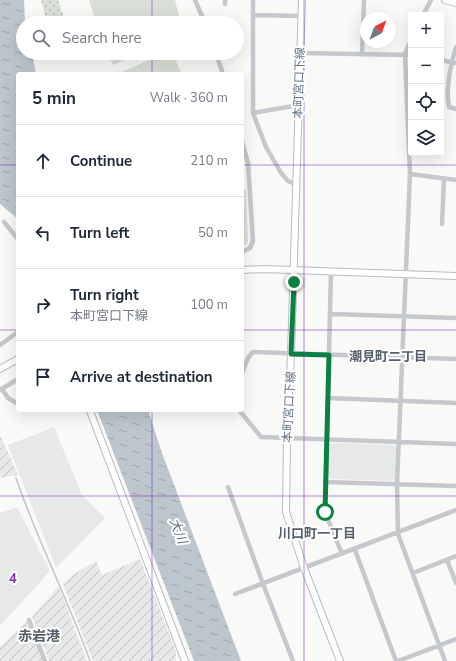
<!DOCTYPE html>
<html lang="en">
<head>
<meta charset="utf-8">
<style>
  :root { --surface:#fff; --page:#f2f2f3; --text:#1f2937; --muted:#747a83; --line:#e0e1e3 }
  body { margin:0; font-family:"Nunito Sans","Noto Sans JP",sans-serif; background:var(--page); color:var(--text) }
  .controls { position:absolute; right:12px; top:12px; display:grid; overflow:hidden; border-radius:4px; box-shadow:0 4px 16px #0002 }
  .controls button { width:36px; height:36px; display:grid; place-items:center; padding:0; border:0; border-bottom:1px solid var(--line); background:var(--surface); color:var(--text); font:20px sans-serif }
  .compass { position:absolute; left:360px; top:12px; width:36px; height:36px; border-radius:50%; background:var(--surface); box-shadow:0 4px 16px #0002; rotate:41deg }
  .stop { position:absolute; width:12px; height:12px; margin:-9px; border:3px solid #0b8043; border-radius:50%; background:#fff }
  .stop.end { background:#0b8043; border-color:#fff; box-shadow:0 1px 4px #0008 }
  .list { margin:0; padding:0; list-style:none }
  h2 { display:flex; justify-content:space-between; align-items:center; height:52px; margin:0; padding:0 16px; font-size:17px }
  h2 small { font-size:13px; font-weight:400; color:var(--muted) }
  .list li { display:grid; grid-template-columns:26px 1fr auto; gap:12px; align-items:center; box-sizing:border-box; height:72px; padding:0 16px; border-top:1px solid var(--line) }
  .list b { display:block; font-size:15px; white-space:nowrap }
  .list p { margin:0; font-size:13px; white-space:nowrap; color:var(--muted) }
  .list em { font-size:13px; font-style:normal; color:var(--muted) }
  .icon { flex:none; width:22px; height:22px; fill:none; stroke:currentColor; stroke-width:2; stroke-linecap:round; stroke-linejoin:round }
  .map { position:relative; flex:none; width:456px; height:661px; overflow:hidden }
  .search { position:absolute; background:var(--surface); box-shadow:0 4px 16px #0002; left:16px; top:16px; width:228px; height:44px; display:flex; align-items:center; gap:10px; box-sizing:border-box; padding:0 14px; border-radius:22px; color:var(--muted); font-size:15px }
  .panel { position:absolute; background:var(--surface); box-shadow:0 4px 16px #0002; left:16px; top:72px; width:228px; height:340px; border-radius:4px }
  .map>svg:first-child { display:block }
</style>
</head>
<body>
<div class="map">
<svg width="456" height="661" viewBox="0 0 456 661">
  <defs>
    <pattern id="industrial-furrows" width="10" height="10" patternUnits="userSpaceOnUse"><rect width="10" height="10" fill="#e7e8e8"/><path d="M-1 1l2-2M0 10L10 0M9 11l2-2" fill="none" stroke="#bfc1c2"/></pattern>
    <pattern id="park-dots" width="8" height="8" patternUnits="userSpaceOnUse"><rect width="8" height="8" fill="#dae0d8"/><path d="M2 2h.1M6 6h.1" fill="none" stroke="#b5bab5" stroke-width="1.8" stroke-linecap="round"/></pattern>
    <pattern id="water-ripples" width="26" height="14" patternUnits="userSpaceOnUse"><rect width="26" height="14" fill="#bdc6cc"/><path d="M2 4q2-2 4 0t4 0M15 11q2-2 4 0t4 0" fill="none" stroke="#9ea6ab"/></pattern>
  </defs>
  <rect width="100%" height="100%" fill="#f9f9f7"/>
  <!-- built -->
  <path fill="#e7e8e8" d="M 54,427 L 82,495 L 105,518 L 56,568 L 8,445 Z
    M 332,443 L 395,445 L 397,449 L 396,478 L 392,481 L 331,479 L 328,475 L 329,445 Z
    M 17,507 L 50,571 L 0,626 L 0,513 Z"/>
  <!-- industrial -->
  <path fill="url(#industrial-furrows)" d="M 0,435 L 18,475 L 0,478 Z
    M 140,559 L 176,651 L 176,661 L 93,661 L 63,584 L 74,574 L 96,561 L 102,575 Z
    M 59,586 L 81,646 L 87,661 L 49,661 L 32,616 Z
    M 27,621 L 43,661 L 0,661 L 0,647 Z"/>
  <!-- park -->
  <path fill="url(#park-dots)" d="M 41,0 L 58,0 L 66,23 L 47,23 Z"/>
  <!-- garden -->
  <path fill="#dae0d8" d="M 89,0 L 175,0 L 181,23 L 96,23 Z
    M 107,53 L 141,53 L 113,65 Z
    M 164,53 L 172,53 L 182,74 L 118,74 Z
    M 246,189 L 248,239 L 247,244 L 242,246 L 242,191 Z"/>
  <!-- water -->
  <path fill="url(#water-ripples)" d="M 0,0 L 24,0 L 25,23 L 23,23 L 23,53 L 32,53 L 36,74 L 18,74 L 18,219 L 0,204 Z
    M 97,410 L 148,410 L 162,453 L 241,661 L 194,661 Z"/>
  <g fill="none" stroke-linecap="round" stroke-linejoin="round">
    <!-- stream -->
    <path stroke="#bdc6cc" stroke-width="1.5" d="M 16,478 C 37,540 68,599 90,661"/>
    <defs>
      <path id="secondary" d="M 302,0 L 291,354 L 287,438 L 286,512 L 304,568 L 340,661
        M 445,0 L 456,3
        M 242,270 L 264,269 L 456,276
        M 0,369 L 18,359
        M 90,411 L 185,661"/>
    </defs>
    <!-- secondary casing -->
    <use href="#secondary" stroke="#b7bcc1" stroke-width="8"/>
    <!-- street -->
    <path stroke="#c5c8cc" stroke-width="4.5" d="M 195,0 L 205,23
      M 253,0 L 253,113 L 266,147 L 281,173 L 288,181 L 297,185
      M 225,4 L 225,0
      M 253,15 L 301,16
      M 423,15 L 431,0
      M 411,40 L 405,54 L 410,174 L 397,484 L 398,534 L 445,661
      M 456,47 C 451,64 445,89 449,107 L 456,109
      M 216,53 L 223,74
      M 300,53 L 411,55
      M 362,54 L 364,0
      M 441,60 L 456,63
      M 253,113 L 299,105
      M 242,141 L 248,163 L 253,241 L 250,248 L 242,252
      M 410,174 L 456,180
      M 4,222 L 18,239
      M 442,224 L 444,178
      M 331,272 L 325,512 L 342,554
      M 331,314 L 456,318
      M 0,345 L 18,332
      M 242,373 L 248,358 L 253,352 L 456,359
      M 2,389 L 8,398 L 18,404
      M 0,390 L 18,379
      M 328,398 L 456,403
      M 239,410 L 261,437 L 456,444
      M 325,482 L 456,486
      M 228,487 L 263,584 L 293,661
      M 355,550 L 396,661
      M 447,560 L 456,583
      M 413,573 L 456,556
      M 235,594 L 456,510
      M 29,620 L 45,661
      M 398,661 L 456,639"/>
    <!-- secondary -->
    <use href="#secondary" stroke="#fff" stroke-width="6"/>
  </g>
  <g fill="none" stroke-linecap="round" stroke-linejoin="round">
    <!-- route -->
    <path stroke="#0b8043" stroke-width="5" d="M 294,282 L 291,354 L 329,355 L 325,512"/>
  </g>
  <!-- grid -->
  <path fill="none" stroke="#7b2cbf" stroke-width="1" stroke-opacity="0.55" d="M 152,0 L 152,23M 304,0 L 304,661M 152,53 L 152,74M 0,165 L 18,165M 242,165 L 456,165M 0,330 L 18,330M 242,330 L 456,330M 152,410 L 152,661M 0,496 L 456,496"/>
  <g text-anchor="middle" dominant-baseline="central" stroke-width="4" stroke-linejoin="round" paint-order="stroke">
    <!-- street labels -->
    <g font-size="12" fill="#697787" stroke="#fff">
      <text transform="translate(299 83) rotate(-88)">本町宮口下線</text>
      <text transform="translate(289 407) rotate(-87)">本町宮口下線</text>
    </g>
    <!-- neighbourhood labels -->
    <g font-size="13" font-weight="bold" fill="#56606c" stroke="#fff">
      <text x="388" y="357">潮見町二丁目</text>
      <text x="317" y="534">川口町一丁目</text>
    </g>
    <!-- water labels -->
    <g font-size="13" font-style="italic" fill="#647782" stroke="#fff">
      <text transform="translate(178 531) rotate(69)">大川</text>
    </g>
    <!-- quarter labels -->
    <g font-size="14" font-weight="bold" fill="#56606c" stroke="#fff">
      <text x="39" y="636">赤岩港</text>
    </g>
  </g>
  <g font-size="13" text-anchor="middle" font-weight="bold" fill="#7b2cbf" stroke="#fff" stroke-width="4" stroke-linejoin="round" paint-order="stroke">
    <text x="13" y="583">4</text>
  </g>
</svg>
<div class="controls">
<button>+</button>
<button>−</button>
<button><svg class="icon" aria-label="locate" viewBox="0 0 24 24"><circle cx="12" cy="12" r="6"/><path d="M12 2v4M12 18v4M2 12h4M18 12h4"/></svg></button>
<button><svg class="icon" aria-label="layers" viewBox="0 0 24 24"><path d="M12 4l9 5-9 5-9-5zM3 14l9 5 9-5"/></svg></button>
</div>
<svg class="compass" viewBox="-18 -18 36 36"><path d="M0-13l5 13h-10z" fill="#e53935"/><path d="M0 13l5-13h-10z" fill="#747a83"/></svg>
<div class="stop" style="left:325px;top:512px"></div>
<div class="stop end" style="left:294px;top:282px"></div>
<div class="search"><svg class="icon" aria-label="search" viewBox="0 0 24 24"><circle cx="10" cy="10" r="6"/><path d="M15 15l6 6"/></svg>Search here</div>
<section class="panel">
<h2>5 min<small>Walk · 360 m</small></h2>
<ul class="list">
<li><svg class="icon" aria-label="ahead" viewBox="0 0 24 24"><path d="M12 20V5M6 11l6-6 6 6"/></svg><div><b>Continue</b></div><em>210 m</em></li>
<li><svg class="icon" aria-label="left" viewBox="0 0 24 24"><path d="M17 20v-9H6M10 6l-5 5 5 5"/></svg><div><b>Turn left</b></div><em>50 m</em></li>
<li><svg class="icon" aria-label="right" viewBox="0 0 24 24"><path d="M7 20v-9h11M14 6l5 5-5 5"/></svg><div><b>Turn right</b><p>本町宮口下線</p></div><em>100 m</em></li>
<li><svg class="icon" aria-label="arrive" viewBox="0 0 24 24"><path d="M6 21V4h12l-3 4 3 4H6"/></svg><div><b>Arrive at destination</b></div></li>
</ul>
</section>
</div>
</body>
</html>
